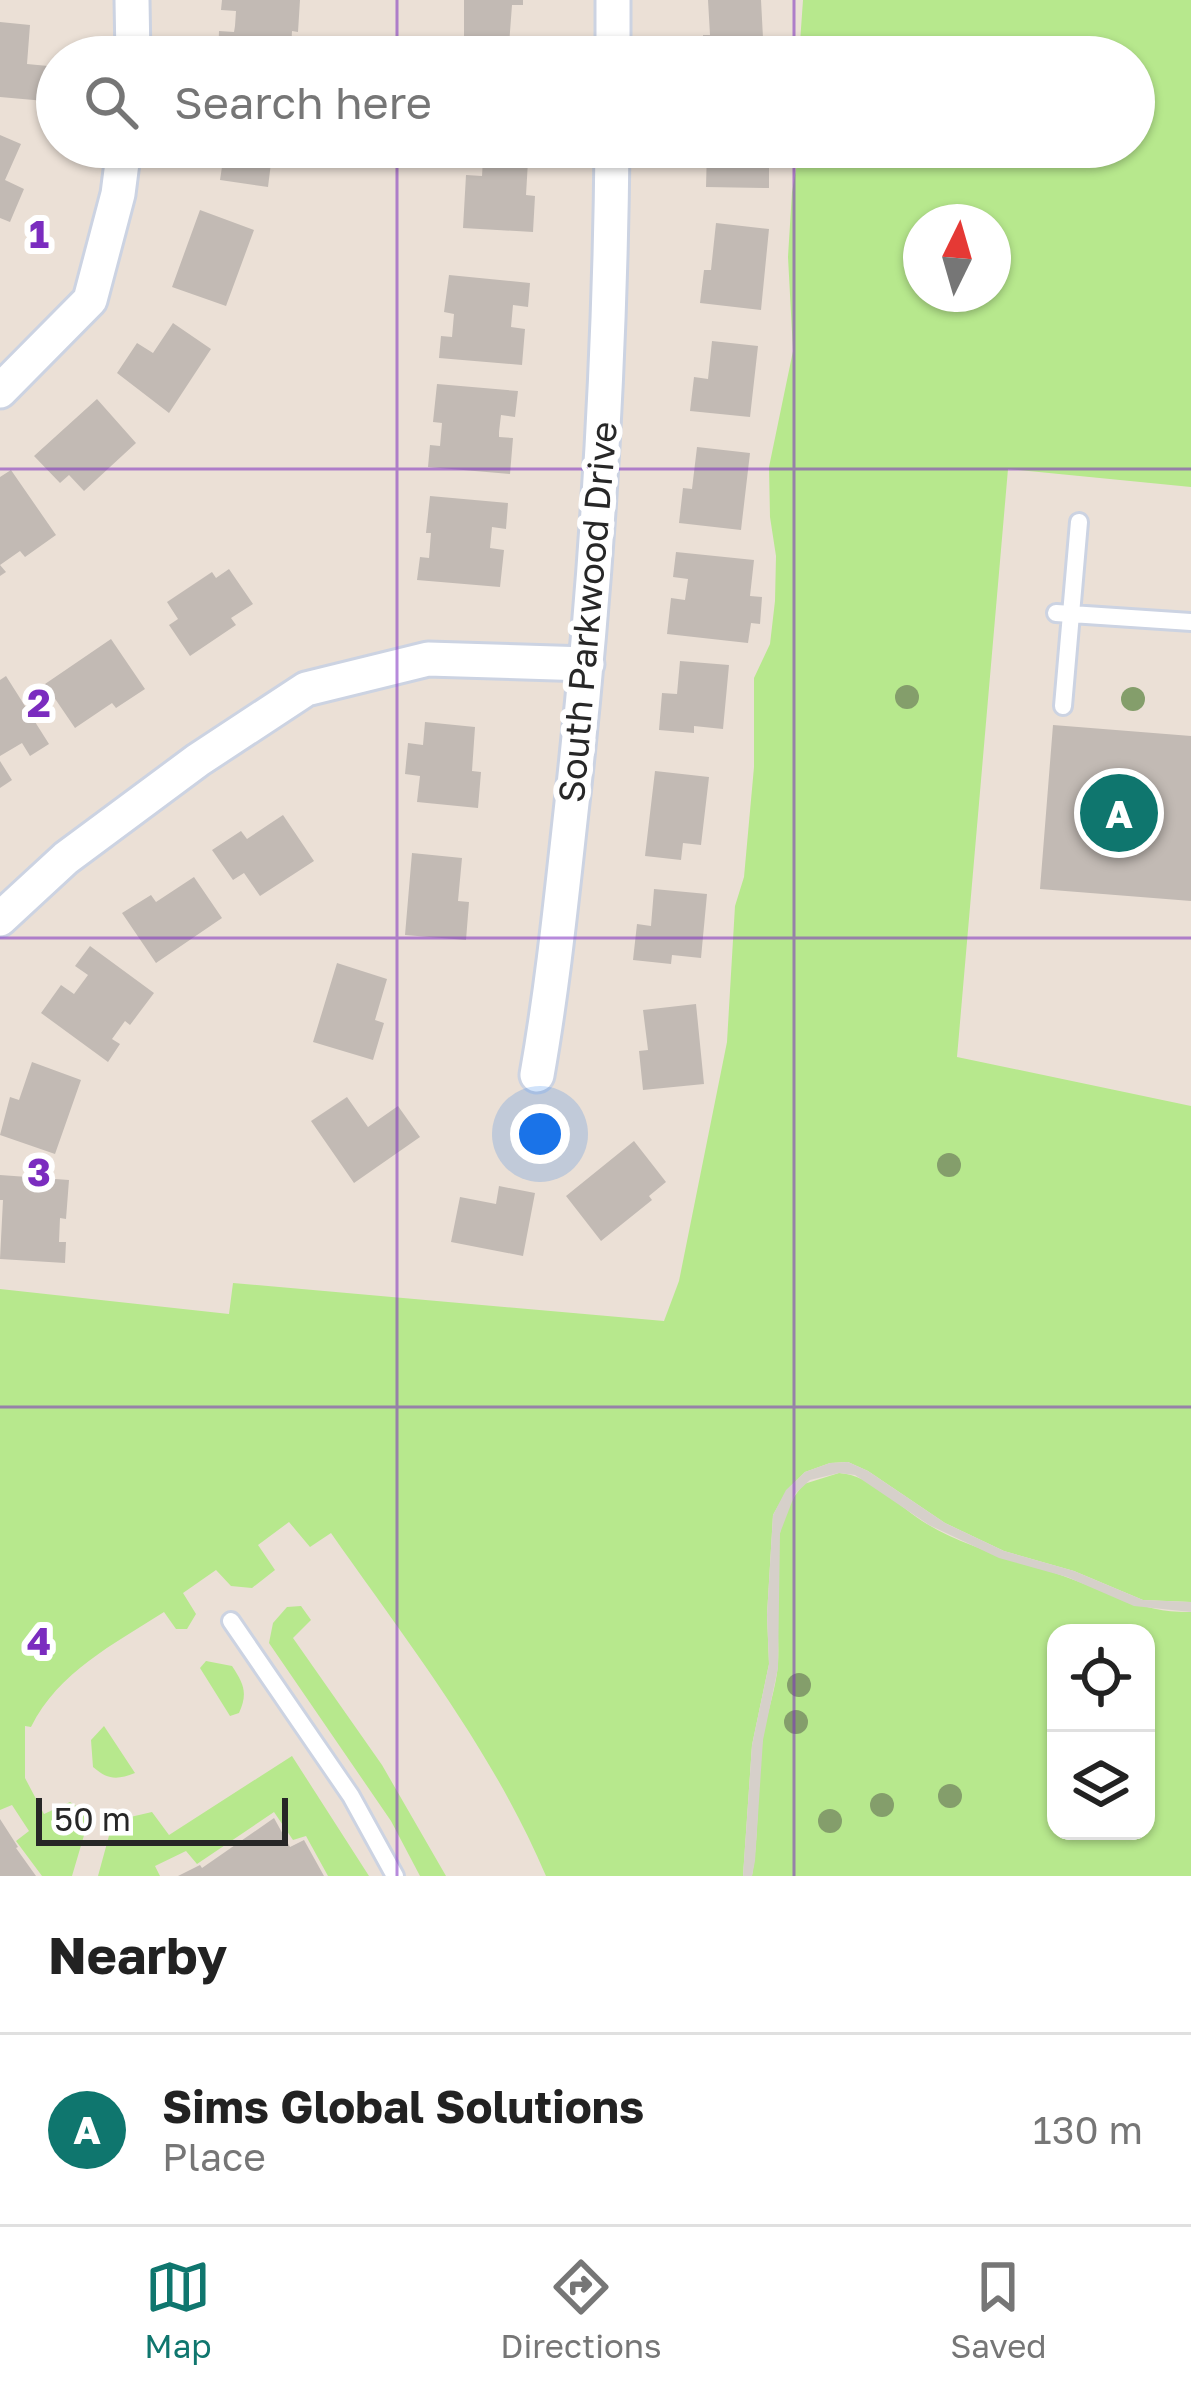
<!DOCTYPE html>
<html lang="en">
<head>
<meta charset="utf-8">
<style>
  :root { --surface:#fff; --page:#f6f6f6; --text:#222; --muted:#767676; --line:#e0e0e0; --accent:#0f766e }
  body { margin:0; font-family:"Golos Text",sans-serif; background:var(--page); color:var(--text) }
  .controls { position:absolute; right:36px; bottom:36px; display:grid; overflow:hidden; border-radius:24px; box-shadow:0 3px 9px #0004 }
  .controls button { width:108px; height:108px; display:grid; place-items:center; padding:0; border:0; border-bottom:3px solid var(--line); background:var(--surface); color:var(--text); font:60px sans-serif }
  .compass { position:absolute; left:903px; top:204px; width:108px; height:108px; border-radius:50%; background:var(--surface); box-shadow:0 3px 9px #0004; rotate:5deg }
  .scale { position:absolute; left:36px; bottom:30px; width:252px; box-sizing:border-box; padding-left:12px; border:6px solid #272727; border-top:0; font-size:33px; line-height:42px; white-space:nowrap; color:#272727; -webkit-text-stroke:9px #fff; paint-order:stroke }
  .you { position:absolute; left:540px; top:1134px; width:42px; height:42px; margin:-30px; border:9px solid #fff; border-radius:50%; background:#1a73e8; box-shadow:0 0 0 18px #1a73e833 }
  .badge { display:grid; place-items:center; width:78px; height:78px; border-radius:50%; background:var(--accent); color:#fff; font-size:39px; font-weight:700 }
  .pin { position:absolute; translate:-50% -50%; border:6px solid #fff; box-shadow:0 3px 12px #0006 }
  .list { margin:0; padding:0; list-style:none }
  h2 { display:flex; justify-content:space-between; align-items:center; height:156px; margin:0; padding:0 48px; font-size:51px }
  h2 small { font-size:39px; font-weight:400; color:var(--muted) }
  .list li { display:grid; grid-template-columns:78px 1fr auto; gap:36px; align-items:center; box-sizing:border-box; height:192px; padding:0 48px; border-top:3px solid var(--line) }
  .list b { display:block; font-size:45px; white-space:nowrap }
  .list p { margin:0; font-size:39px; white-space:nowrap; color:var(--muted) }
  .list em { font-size:39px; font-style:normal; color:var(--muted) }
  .icon { flex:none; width:66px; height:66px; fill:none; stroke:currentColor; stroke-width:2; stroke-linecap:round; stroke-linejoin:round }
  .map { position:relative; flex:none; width:1191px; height:1876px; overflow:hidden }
  .search { position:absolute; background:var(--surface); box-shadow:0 3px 9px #0004; left:36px; right:36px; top:36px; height:132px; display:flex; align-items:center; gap:30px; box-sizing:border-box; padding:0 42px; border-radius:66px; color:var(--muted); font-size:45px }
  .sheet { height:348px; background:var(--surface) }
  nav { display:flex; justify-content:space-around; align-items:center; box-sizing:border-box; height:168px; border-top:3px solid var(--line); background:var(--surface); font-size:33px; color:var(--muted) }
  nav a { display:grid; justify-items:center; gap:6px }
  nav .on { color:var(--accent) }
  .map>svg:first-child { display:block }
</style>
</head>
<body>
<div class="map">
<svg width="1191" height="1876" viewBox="0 0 1191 1876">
  <rect width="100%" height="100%" fill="#ebe0d6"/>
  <!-- green -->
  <path fill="#b7e88d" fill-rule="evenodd" d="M 803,0 L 1191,0 L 1191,487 L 1008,469 L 957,1057 L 1191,1106 L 1191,1602 L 1143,1600 L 1074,1571 L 1004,1551 L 945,1523 L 868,1471 L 848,1462 L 830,1463 L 805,1472 L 787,1490 L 773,1515 L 767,1615 L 769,1664 L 752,1745 L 743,1876 L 546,1876 C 493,1751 408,1643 331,1533 L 310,1547 L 289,1522 L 258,1545 L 275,1570 L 252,1588 L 231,1586 L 216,1570 L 183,1593 L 196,1614 L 187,1629 L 176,1629 L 164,1612 C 113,1645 59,1671 31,1727 L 25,1726 L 25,1778 L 44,1814 L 70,1802 L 90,1815 L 72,1876 L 42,1876 L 16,1841 L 29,1831 L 12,1805 L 0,1810 L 0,1289 L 229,1314 L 233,1283 L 664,1321 L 679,1281 L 727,1042 L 735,906 L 744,877 L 754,767 L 754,678 L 770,644 L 775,601 L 776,556 L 770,517 L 769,467 L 793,351 L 788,257 L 792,192 L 800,147 L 1134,147 L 1134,57 L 799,57 ZM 921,222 L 993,222 L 993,294 L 921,294 Z
    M 839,1473 C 871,1475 900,1508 927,1524 C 971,1550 1019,1560 1066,1577 C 1111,1593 1142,1613 1191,1612 L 1191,1876 L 752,1876 C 760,1830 756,1783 763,1737 C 767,1712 776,1689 778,1664 C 781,1605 761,1532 804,1484 ZM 1056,1633 L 1146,1633 L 1146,1831 L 1056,1831 Z
    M 301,1606 L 311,1620 L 293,1638 L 382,1765 L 446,1876 L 420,1876 L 391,1821 L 269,1643 L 273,1623 L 287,1607 Z
    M 206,1661 L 232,1666 C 244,1684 248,1693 239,1713 L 230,1716 L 200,1668 Z
    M 104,1726 L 135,1773 C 117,1780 108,1780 93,1767 L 91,1740 Z
    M 292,1756 L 369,1876 L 328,1876 L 306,1836 L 293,1840 L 274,1812 L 197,1864 L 186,1851 L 155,1866 L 160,1876 L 98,1876 L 113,1821 L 152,1812 L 169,1835 Z"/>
  <!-- plaza -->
  <path fill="#d6d0ca" d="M 848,1462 L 868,1471 L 945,1523 L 1004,1551 L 1074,1571 L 1143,1600 L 1191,1602 L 1191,1612 L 1134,1606 L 1067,1577 L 999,1558 L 929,1525 L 855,1475 L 839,1473 L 810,1480 L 795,1494 L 780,1533 L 778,1668 L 763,1740 L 755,1861 L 752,1876 L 743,1876 L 752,1745 L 769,1664 L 767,1615 L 773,1515 L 786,1490 L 805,1472 L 830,1463 Z"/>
  <!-- building -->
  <path fill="#c2bab4" d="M 222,0 L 300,0 L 298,32 L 292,31 L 291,51 L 297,51 L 297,57 L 218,57 L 219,31 L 234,32 L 235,26 L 236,11 L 221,10 Z
    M 464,0 L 523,0 L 523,5 L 512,5 L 509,45 L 464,45 Z
    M 708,0 L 761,0 L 764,57 L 703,57 L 703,35 L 710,35 Z
    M 0,22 L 30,25 L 27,64 L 48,66 L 45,101 L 0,97 Z
    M 0,135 L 21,144 L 5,180 L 24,189 L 10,222 L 0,218 Z
    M 225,147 L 273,147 L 268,187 L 220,180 Z
    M 714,147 L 769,147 L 769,188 L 706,187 L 707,149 Z
    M 483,159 L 528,161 L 526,195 L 535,196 L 533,232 L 463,228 L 466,175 L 482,176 Z
    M 200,210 L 254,230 L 226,306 L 172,287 Z
    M 716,223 L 769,229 L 761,310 L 700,303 L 704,270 L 711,270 Z
    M 449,275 L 530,283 L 528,307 L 513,305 L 511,327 L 525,329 L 522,365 L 439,358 L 441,336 L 452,337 L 454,314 L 444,312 Z
    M 173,323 L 211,349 L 169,413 L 117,373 L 137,343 L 153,353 Z
    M 712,341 L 758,346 L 750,417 L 690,411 L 694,377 L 708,379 Z
    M 437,384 L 518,391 L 515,417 L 501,415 L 499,432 L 499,437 L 513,438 L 510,474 L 428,467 L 430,445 L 440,446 L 442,423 L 433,422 Z
    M 97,399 L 136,443 L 84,491 L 69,475 L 60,483 L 34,456 Z
    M 697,447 L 750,453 L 741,530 L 679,523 L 683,488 L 692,489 Z
    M 11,470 L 56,535 L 25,557 L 20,551 L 0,565 L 6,572 L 0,576 L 0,477 Z
    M 430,496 L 508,503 L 506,529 L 492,527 L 490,548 L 504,550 L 500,587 L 417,580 L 420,557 L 429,558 L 431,533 L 426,533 Z
    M 676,552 L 754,560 L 750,596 L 762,597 L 760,624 L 751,623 L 748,643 L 667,634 L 671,598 L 685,600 L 688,579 L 673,577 Z
    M 229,569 L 253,604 L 231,618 L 236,625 L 190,656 L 169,625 L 178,619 L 167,602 L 212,572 L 216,578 Z
    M 111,639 L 145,689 L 116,708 L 112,703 L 75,728 L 45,684 Z
    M 680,661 L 729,665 L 723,729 L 694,726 L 694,733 L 659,730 L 662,693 L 677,694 Z
    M 6,676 L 49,744 L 30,756 L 22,743 L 0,756 L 0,680 Z
    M 425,722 L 475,727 L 472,771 L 481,772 L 478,808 L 417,802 L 420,776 L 405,774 L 408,743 L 423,745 Z
    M 1053,725 L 1191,736 L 1191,901 L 1040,889 Z
    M 0,761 L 12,780 L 0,788 Z
    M 655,771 L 709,777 L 701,845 L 683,843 L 681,860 L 645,856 Z
    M 283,815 L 314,861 L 260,896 L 244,873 L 233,880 L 212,850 L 241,831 L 247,839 Z
    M 412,853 L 462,858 L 458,901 L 469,902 L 466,940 L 405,935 Z
    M 194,877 L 222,918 L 156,963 L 122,913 L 151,895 L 156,902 Z
    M 654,889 L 707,894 L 701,958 L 672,955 L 671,964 L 633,960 L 637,924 L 651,926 Z
    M 90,946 L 154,993 L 130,1025 L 125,1021 L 112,1039 L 120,1044 L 108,1062 L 41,1013 L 61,985 L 74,994 L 88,975 L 75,966 Z
    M 337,963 L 387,979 L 375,1020 L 384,1023 L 373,1060 L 313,1042 Z
    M 696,1004 L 704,1084 L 643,1090 L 639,1051 L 648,1050 L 643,1010 Z
    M 32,1062 L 81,1080 L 55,1154 L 0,1135 L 10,1097 L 19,1100 Z
    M 347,1097 L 368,1127 L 398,1106 L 420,1137 L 354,1183 L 311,1121 Z
    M 634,1141 L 666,1182 L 649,1196 L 652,1200 L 601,1241 L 566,1196 Z
    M 0,1175 L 69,1180 L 66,1219 L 60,1218 L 59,1242 L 66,1242 L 65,1263 L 0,1259 L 3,1200 L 0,1200 Z
    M 499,1186 L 535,1193 L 523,1256 L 451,1242 L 460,1197 L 496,1204 Z
    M 274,1818 L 290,1847 L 304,1840 L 324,1876 L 178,1876 L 200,1865 L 202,1868 Z
    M 0,1819 L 18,1847 L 16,1848 L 36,1876 L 0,1876 Z"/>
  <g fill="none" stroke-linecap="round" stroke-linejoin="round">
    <defs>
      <path id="lane" d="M 1056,613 L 1191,622
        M 1063,706 L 1079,522
        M 231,1621 L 351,1796 L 395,1876"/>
      <path id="street" d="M 132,0 L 133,57
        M 613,57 L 613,0
        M 0,391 L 90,300 L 118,194 L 124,147
        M 0,919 L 66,858 L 198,760 L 306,689 L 428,659 L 587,664
        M 537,1075 C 554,979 563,882 574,785 C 597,573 610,360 612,147"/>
    </defs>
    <!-- lane casing -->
    <use href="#lane" stroke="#ccd3e2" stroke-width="22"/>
    <!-- street casing -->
    <use href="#street" stroke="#ccd3e2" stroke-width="39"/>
    <!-- lane -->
    <use href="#lane" stroke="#fff" stroke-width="16"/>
    <!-- street -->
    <use href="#street" stroke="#fff" stroke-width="33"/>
  </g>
  <!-- trees -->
  <g fill="#849e6b">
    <circle cx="907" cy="697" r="12"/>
    <circle cx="1133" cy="699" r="12"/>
    <circle cx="949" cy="1165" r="12"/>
    <circle cx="799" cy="1685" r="12"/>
    <circle cx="796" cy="1722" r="12"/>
    <circle cx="950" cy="1796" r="12"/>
    <circle cx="882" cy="1805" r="12"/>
    <circle cx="830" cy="1821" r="12"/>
  </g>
  <!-- grid -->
  <path fill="none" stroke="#7b2cbf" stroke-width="3" stroke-opacity="0.55" d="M 397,0 L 397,57M 794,0 L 794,57M 397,147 L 397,1876M 794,147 L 794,1876M 0,469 L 1191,469M 0,938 L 1191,938M 0,1407 L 1191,1407"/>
  <g text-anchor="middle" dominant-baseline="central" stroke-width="12" stroke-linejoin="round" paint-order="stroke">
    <!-- street labels -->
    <g font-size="36" fill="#272727" stroke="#fff">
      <text transform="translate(587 612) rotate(-85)">South Parkwood Drive</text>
    </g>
  </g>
  <g font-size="39" text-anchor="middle" font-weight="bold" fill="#7b2cbf" stroke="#fff" stroke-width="12" stroke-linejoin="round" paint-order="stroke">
    <text x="39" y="248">1</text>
    <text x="39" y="717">2</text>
    <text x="39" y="1186">3</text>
    <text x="39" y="1655">4</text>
  </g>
</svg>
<div class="controls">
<button><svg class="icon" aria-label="locate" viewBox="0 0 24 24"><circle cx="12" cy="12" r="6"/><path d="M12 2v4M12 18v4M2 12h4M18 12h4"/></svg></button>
<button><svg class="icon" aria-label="layers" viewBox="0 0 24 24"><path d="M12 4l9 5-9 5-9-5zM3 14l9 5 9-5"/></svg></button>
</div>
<svg class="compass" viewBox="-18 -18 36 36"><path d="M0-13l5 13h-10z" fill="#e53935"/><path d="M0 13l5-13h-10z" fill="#767676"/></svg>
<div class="scale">50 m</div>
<div class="you"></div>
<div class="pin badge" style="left:1119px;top:813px">A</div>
<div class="search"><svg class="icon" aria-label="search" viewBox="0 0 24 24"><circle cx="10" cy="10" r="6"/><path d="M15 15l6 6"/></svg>Search here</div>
</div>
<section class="sheet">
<h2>Nearby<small></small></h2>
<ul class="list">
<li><span class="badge">A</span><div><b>Sims Global Solutions</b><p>Place</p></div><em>130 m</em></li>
</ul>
</section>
<nav>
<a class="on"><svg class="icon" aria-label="map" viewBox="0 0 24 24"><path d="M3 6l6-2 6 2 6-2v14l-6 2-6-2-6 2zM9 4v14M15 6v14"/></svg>Map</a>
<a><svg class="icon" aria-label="directions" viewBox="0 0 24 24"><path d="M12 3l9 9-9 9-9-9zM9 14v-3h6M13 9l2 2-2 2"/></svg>Directions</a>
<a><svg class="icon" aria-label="saved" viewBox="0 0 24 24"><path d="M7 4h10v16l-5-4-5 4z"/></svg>Saved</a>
</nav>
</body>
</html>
